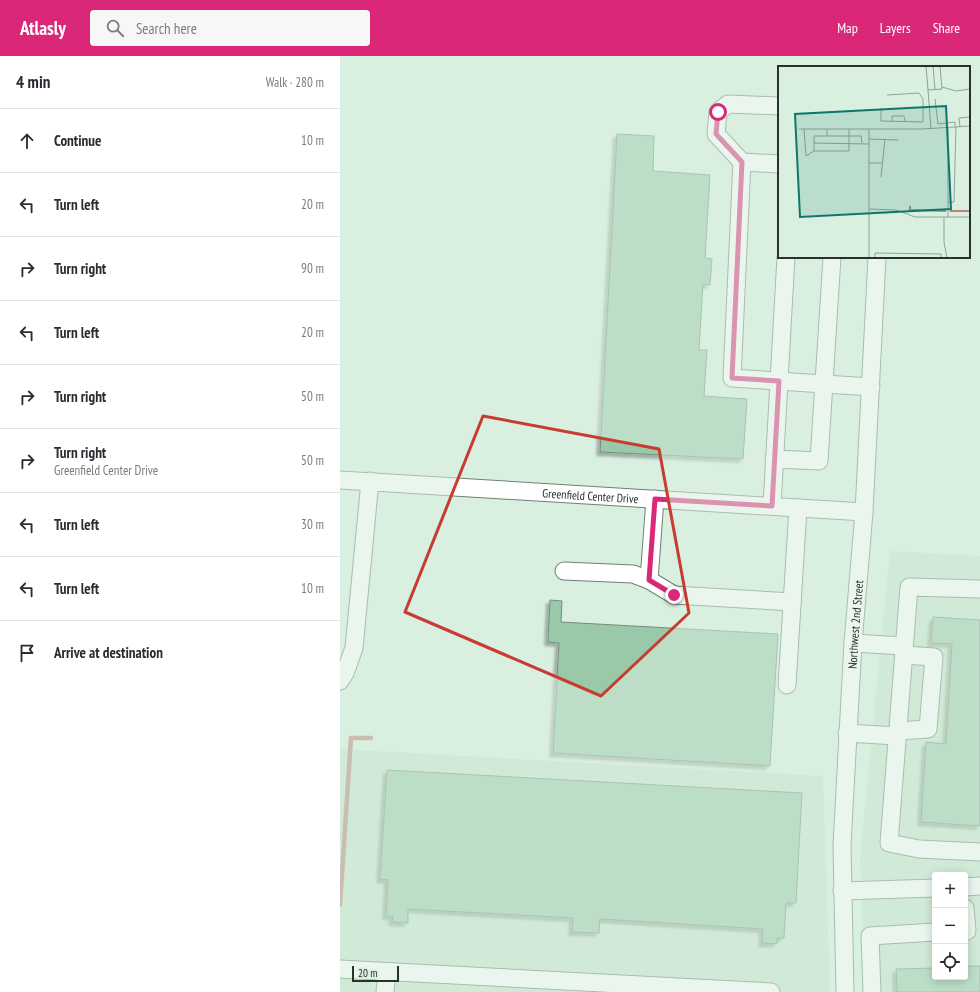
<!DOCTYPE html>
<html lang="en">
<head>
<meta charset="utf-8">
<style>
  :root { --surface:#fff; --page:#f7f7f7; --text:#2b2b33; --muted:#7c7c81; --line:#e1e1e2; --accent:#db2777 }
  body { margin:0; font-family:"PT Sans Narrow",sans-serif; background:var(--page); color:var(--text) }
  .controls { position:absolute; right:12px; bottom:12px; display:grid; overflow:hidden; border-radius:4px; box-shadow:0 2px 10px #0003 }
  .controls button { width:36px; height:36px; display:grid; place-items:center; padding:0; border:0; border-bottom:1px solid var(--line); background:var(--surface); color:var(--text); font:20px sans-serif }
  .scale { position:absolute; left:12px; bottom:10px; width:47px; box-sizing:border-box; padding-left:4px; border:2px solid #28312b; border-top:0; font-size:11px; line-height:14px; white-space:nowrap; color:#28312b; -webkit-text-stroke:3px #d9efdf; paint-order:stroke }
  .stop { position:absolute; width:12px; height:12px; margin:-9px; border:3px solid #db2777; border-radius:50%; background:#fff }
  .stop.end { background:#db2777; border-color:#fff; box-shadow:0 1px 4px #0008 }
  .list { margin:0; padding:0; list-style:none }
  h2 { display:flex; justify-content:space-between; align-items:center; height:52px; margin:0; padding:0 16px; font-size:17px }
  h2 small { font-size:13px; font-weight:400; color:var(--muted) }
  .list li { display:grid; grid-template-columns:26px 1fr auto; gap:12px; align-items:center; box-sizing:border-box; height:64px; padding:0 16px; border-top:1px solid var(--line) }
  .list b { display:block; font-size:15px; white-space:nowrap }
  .list p { margin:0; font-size:13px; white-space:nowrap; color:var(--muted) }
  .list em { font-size:13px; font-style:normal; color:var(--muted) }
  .icon { flex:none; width:22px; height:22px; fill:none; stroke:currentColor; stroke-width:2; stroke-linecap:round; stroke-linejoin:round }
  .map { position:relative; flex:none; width:640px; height:936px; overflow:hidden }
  header { display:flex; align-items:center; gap:24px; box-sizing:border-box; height:56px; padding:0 20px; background:var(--accent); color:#fff }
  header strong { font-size:19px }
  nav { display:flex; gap:22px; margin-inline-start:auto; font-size:14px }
  .search { width:280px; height:36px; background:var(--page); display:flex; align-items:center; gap:10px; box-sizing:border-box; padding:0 14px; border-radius:4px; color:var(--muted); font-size:15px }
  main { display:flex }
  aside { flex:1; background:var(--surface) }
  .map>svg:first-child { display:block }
</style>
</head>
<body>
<header>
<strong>Atlasly</strong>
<div class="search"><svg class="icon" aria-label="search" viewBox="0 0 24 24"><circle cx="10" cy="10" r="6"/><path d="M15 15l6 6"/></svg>Search here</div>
<nav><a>Map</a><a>Layers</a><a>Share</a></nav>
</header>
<main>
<aside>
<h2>4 min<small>Walk · 280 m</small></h2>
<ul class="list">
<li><svg class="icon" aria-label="ahead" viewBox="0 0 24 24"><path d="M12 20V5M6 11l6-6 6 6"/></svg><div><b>Continue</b></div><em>10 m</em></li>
<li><svg class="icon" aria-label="left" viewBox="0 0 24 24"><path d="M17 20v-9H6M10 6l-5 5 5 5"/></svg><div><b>Turn left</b></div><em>20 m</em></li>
<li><svg class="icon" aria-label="right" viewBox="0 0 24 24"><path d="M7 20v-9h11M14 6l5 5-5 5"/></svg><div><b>Turn right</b></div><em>90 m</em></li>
<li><svg class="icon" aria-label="left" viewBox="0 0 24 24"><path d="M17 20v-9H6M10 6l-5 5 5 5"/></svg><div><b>Turn left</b></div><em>20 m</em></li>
<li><svg class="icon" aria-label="right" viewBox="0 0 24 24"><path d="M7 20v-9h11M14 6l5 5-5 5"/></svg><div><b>Turn right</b></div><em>50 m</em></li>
<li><svg class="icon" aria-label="right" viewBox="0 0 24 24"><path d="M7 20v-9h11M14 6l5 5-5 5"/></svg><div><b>Turn right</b><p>Greenfield Center Drive</p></div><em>50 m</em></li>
<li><svg class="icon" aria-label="left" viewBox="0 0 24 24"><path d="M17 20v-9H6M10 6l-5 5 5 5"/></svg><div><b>Turn left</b></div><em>30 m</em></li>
<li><svg class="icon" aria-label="left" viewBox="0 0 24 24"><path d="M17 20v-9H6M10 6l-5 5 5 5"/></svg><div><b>Turn left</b></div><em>10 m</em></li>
<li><svg class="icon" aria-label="arrive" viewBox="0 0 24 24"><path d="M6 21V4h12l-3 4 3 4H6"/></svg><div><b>Arrive at destination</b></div></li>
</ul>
</aside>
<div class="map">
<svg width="640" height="936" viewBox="0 0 640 936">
  <defs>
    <filter id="shadow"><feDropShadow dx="-3.5" dy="3.5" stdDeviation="1" flood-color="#0004"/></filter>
  </defs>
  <rect width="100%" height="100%" fill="#d9efdf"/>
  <!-- built -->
  <path fill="#c8e5d1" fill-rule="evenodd" d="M 550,495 L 640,500 L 640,936 L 525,936 L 520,802 ZM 595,819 L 625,819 L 625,921 L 595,921 Z
    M 0,693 L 483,720 L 490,936 L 0,936 Z"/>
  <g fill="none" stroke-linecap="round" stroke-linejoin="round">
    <!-- stream -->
    <path stroke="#b9837c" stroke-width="4.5" d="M 0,849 L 11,682 L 31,682"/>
  </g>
  <!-- building -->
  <path fill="#99c9a9" stroke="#778b7d" filter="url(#shadow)" d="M 277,78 L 314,80 L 313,115 L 370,119 L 365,202 L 372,203 L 370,229 L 363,228 L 359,294 L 367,294 L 364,340 L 407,343 L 403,403 L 260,396 Z
    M 210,544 L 222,545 L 221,566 L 438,578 L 430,710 L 213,697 L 219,587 L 208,586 Z
    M 593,561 L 640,564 L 640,770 L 581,766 L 586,686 L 606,688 L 612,588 L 591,587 Z
    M 47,714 L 462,737 L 456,847 L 446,847 L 444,882 L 437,882 L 437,888 L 422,887 L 423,873 L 260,863 L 259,877 L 232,876 L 233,862 L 68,853 L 68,867 L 52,866 L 53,860 L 46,860 L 48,824 L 40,823 Z
    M 625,910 L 640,910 L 640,936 L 557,936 L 556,913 L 595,912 L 595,921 L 625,921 Z"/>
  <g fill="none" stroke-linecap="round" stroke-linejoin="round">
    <defs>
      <g id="minor">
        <path d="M 439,50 L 388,48 L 378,56 L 376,78 L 402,106 L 439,108"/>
        <path d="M 402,106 L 392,322 L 531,331"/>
        <path d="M 434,403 L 479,405 L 492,201"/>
        <path id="s1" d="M 0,424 L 524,456"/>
        <path d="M 432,450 L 446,201"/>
        <path d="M 224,515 L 293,518 L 309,524 L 334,539 L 452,546"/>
        <path d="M 309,524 L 315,443"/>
        <path d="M 640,533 L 569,531 L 549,787 L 579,793 L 640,796"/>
        <path d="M 513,587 L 564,590"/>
        <path d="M 0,625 L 5,617 L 14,592 L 30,425"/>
        <path d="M 447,629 L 458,452"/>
        <path d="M 558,675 L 588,673 L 594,601 L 564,599"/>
        <path d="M 507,677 L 557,680"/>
        <path d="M 625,831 L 640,830"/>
        <path d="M 502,835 L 595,832"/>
        <path d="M 625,852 L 627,875"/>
        <path d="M 0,913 L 431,936"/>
        <path d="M 45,936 L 47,916"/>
        <path id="s2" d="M 505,936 L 502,789 L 513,587 L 524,456 L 537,201"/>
        <path d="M 532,936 L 530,880 L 595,876"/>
      </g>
    </defs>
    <!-- minor casing -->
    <use href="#minor" stroke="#6e8173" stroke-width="19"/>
    <!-- minor -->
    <use href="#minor" stroke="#fff" stroke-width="17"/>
  </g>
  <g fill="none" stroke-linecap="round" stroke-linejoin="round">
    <!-- route -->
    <path stroke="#db2777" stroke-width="5" d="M 334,539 L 309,524 L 315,443 L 432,450 L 439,325 L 392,322 L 402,106 L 376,78 L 378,56"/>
  </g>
  <!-- marked area -->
  <path d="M0 0H640V936H0ZM 143,360 L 319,393 L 349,557 L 261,640 L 65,556 Z" fill="#d9efdf" fill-opacity=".55" fill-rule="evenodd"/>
  <path fill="none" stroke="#c83b31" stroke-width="3" stroke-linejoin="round" d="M 143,360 L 319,393 L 349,557 L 261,640 L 65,556 Z"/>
  <g text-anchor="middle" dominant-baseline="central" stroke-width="3" stroke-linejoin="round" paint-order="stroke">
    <!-- street labels -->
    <g font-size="12" fill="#28312b" stroke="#d9efdf">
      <text stroke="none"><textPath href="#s1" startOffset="251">Greenfield Center Drive</textPath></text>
      <text stroke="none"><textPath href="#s2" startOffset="368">Northwest 2nd Street</textPath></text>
    </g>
  </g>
  <!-- overview -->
  <g transform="translate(438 10)">
    <rect width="192" height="192" fill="#d9efdf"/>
    <path fill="none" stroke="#b9837c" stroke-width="2" d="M 132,140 L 132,144 L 168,145M 172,145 L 192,145"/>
    <path fill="none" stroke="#92a397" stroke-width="1" d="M 148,0 L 150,24 L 164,23 L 162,0M 155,0 L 157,24M 164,21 L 178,25 L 192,23M 150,24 L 153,63M 157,33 L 160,58 L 177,56 L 177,61M 103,42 L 103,55 L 145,56 L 145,33 L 141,27 L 109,29M 114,55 L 114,50 L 126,50 L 127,55M 182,61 L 181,52 L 192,51M 170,62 L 170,151M 21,63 L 145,63 L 192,60M 26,63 L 28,90 L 36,85 L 36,77 L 91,78M 49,70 L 83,70 L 84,77M 91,73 L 120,74M 36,77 L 36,70 L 49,70 L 49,63M 36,85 L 71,85 L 71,63M 91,97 L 104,97M 103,111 L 107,73M 170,136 L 176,136 L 178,61M 91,143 L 118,144 L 137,151 L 192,151M 166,151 L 166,176 L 169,192M 91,192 L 91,63M 97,192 L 97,187 L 163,188 L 163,192"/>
    <path fill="#0f766e" fill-opacity="0.15" stroke="#0f766e" stroke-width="2" d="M 168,40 L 173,143 L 22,151 L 17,48 Z"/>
    <rect width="192" height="192" fill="none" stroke="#28312b" stroke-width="2"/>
  </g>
</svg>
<div class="controls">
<button>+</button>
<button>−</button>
<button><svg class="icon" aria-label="locate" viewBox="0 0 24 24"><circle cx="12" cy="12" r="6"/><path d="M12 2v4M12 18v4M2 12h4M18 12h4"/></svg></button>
</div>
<div class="scale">20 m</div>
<div class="stop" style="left:378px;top:56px"></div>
<div class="stop end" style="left:334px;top:539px"></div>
</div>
</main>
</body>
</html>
